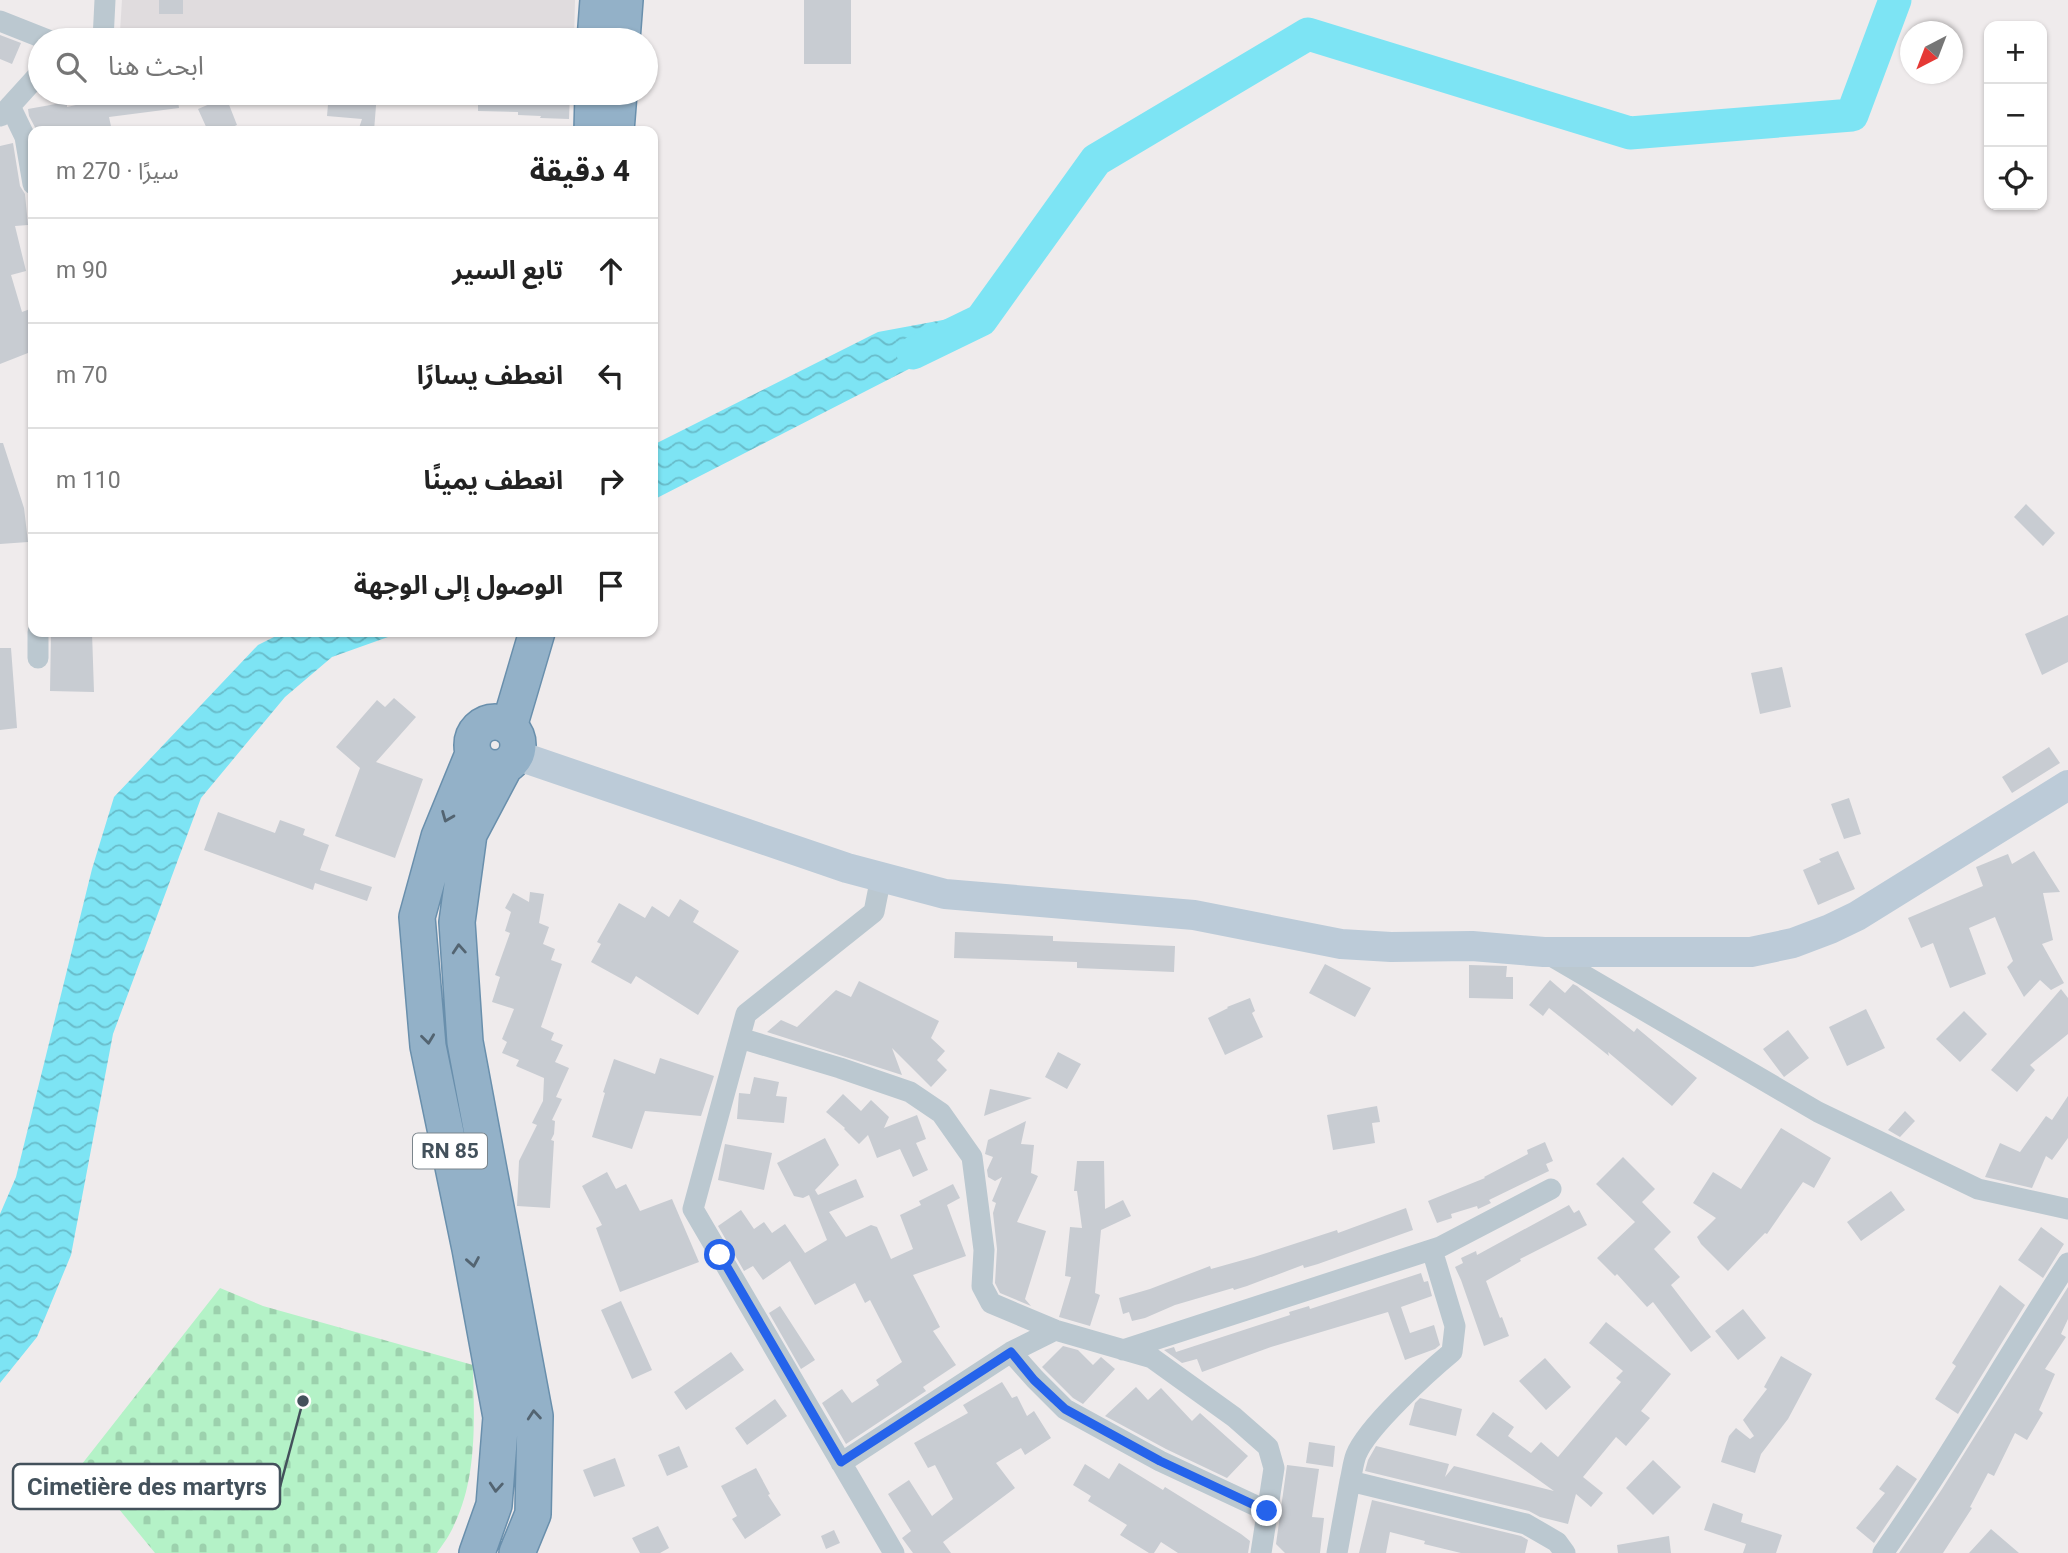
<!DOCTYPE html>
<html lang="ar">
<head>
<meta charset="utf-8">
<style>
  :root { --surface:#fff; --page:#f2f2f2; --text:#222; --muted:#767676; --line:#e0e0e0 }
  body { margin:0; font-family:Roboto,"Noto Sans Arabic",sans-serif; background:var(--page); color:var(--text); direction:rtl }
  .controls { position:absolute; right:21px; top:21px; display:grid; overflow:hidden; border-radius:14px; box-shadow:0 2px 5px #0004 }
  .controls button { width:63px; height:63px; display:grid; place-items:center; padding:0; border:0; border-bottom:2px solid var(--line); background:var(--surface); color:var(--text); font:35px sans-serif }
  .compass { position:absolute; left:1900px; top:21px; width:63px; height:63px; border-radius:50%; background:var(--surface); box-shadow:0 2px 5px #0004; rotate:222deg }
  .stop { position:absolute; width:21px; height:21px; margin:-16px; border:5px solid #2563eb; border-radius:50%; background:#fff }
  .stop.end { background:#2563eb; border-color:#fff; box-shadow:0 2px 7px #0008 }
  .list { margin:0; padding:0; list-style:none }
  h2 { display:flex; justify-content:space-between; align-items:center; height:91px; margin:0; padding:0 28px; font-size:30px }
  h2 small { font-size:23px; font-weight:400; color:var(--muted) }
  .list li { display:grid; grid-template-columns:46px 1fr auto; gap:21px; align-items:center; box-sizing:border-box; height:105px; padding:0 28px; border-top:2px solid var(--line) }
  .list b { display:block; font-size:26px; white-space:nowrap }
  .list em { font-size:23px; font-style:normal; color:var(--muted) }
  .icon { flex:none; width:38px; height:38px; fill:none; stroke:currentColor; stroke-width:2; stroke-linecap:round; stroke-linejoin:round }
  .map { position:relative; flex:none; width:2068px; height:1553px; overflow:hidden; direction:ltr }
  .search { position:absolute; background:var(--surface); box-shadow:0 2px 5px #0004; left:28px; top:28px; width:630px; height:77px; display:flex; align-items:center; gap:18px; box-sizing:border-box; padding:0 24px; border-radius:38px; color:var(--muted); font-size:26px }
  .panel { position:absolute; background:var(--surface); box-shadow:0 2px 5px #0004; left:28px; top:126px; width:630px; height:511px; border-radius:14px; direction:rtl }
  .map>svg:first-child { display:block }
</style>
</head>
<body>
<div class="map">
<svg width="2068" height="1553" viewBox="0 0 2068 1553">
  <defs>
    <pattern id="cemetery-stones" width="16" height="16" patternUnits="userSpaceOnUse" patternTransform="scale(1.75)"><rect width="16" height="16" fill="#b4f2c7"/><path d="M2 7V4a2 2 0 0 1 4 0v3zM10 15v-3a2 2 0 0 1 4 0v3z" fill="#9cd1ad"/></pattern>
    <pattern id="water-waves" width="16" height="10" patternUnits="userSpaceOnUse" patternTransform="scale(1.75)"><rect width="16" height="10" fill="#7de4f4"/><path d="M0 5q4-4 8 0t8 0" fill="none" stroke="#68bbc9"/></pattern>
  </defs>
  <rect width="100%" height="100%" fill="#efebec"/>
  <!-- education -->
  <path fill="#e0dcde" d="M 122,0 L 575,0 L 574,40 L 120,32 Z"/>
  <!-- cemetery -->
  <path fill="url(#cemetery-stones)" d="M 220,1288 L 263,1306 L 473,1365 C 474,1418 478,1476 454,1525 C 450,1535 443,1544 437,1553 L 155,1553 L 82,1464 Z"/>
  <!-- water -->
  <path fill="url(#water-waves)" d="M 959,317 L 948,349 L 653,500 L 653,445 L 878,332 Z
    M 284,632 L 402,632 L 332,657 L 285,697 L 201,798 L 113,1034 L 71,1255 L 37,1337 L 0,1383 L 0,1214 L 16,1177 L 92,869 L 114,797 L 258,645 Z"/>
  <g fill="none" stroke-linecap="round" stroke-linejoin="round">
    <!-- river -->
    <path stroke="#7de4f4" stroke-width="33" d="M 913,353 L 981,320 L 1096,160 L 1308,34 L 1630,133 L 1852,115 L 1895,0"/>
  </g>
  <!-- building -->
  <path fill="#c8ccd2" d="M 159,0 L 183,0 L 183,14 L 159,14 Z
    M 804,0 L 851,0 L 851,64 L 804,64 Z
    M 0,35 L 21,43 L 12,64 L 0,59 Z
    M 109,93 L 177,93 L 179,108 L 109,117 L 112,131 L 37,131 L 29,116 L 28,109 L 67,102 L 67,107 L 111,97 Z
    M 329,93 L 368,95 L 369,93 L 377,93 L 374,131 L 358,131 L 362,119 L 327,116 Z
    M 478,93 L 570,93 L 569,119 L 540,118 L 541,116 L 518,115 L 518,112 L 478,111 Z
    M 226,97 L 237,125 L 223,131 L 208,131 L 198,109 Z
    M 13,143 L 20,186 L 25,194 L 28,225 L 15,226 L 26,271 L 11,275 L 22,312 L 30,309 L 33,326 L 28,328 L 33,342 L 33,351 L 0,364 L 0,146 Z
    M 0,443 L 3,443 L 24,508 L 28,542 L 0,544 Z
    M 2026,504 L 2055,533 L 2043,546 L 2014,517 Z
    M 2068,615 L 2068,662 L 2042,675 L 2025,634 Z
    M 51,632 L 92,632 L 94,692 L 50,691 Z
    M 0,648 L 11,648 L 17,728 L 0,730 Z
    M 1782,667 L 1791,707 L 1760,714 L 1751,673 Z
    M 394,698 L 416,717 L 376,762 L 423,779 L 395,858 L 335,836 L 360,768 L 336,747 L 377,700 L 385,707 Z
    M 2049,747 L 2060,763 L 2012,793 L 2002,777 Z
    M 1849,798 L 1861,834 L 1844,839 L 1831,804 Z
    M 218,812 L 275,833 L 280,820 L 305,829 L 303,835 L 329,845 L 320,870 L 372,887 L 367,901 L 315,883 L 313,890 L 204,850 Z
    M 1838,851 L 1855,889 L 1818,905 L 1803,870 L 1821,862 L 1819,859 Z
    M 2034,851 L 2060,892 L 2043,893 L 2053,940 L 2042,944 L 2064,983 L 2051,990 L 2040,980 L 2024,997 L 2007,967 L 2013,961 L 1995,917 L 1969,928 L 1986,974 L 1950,988 L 1933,943 L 1921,948 L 1908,918 L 1983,886 L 1976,867 L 2008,854 L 2012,864 Z
    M 530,892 L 544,894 L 539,923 L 549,927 L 543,944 L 555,949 L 551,960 L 562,964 L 541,1027 L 554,1033 L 551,1040 L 563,1045 L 555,1062 L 569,1068 L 556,1097 L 562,1099 L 552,1120 L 555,1121 L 554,1134 L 551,1140 L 554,1141 L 550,1208 L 517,1206 L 519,1161 L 537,1125 L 532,1123 L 543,1101 L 544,1078 L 516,1066 L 519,1060 L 502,1053 L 507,1042 L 502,1039 L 514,1009 L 492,1002 L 500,977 L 495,975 L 510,933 L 505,931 L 511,912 L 505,908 L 513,893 L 529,902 Z
    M 680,899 L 699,911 L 693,922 L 739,951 L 698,1015 L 636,976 L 631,984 L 591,962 L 601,944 L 597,942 L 619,903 L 645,918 L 652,906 L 669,917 Z
    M 955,932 L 1053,936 L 1053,941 L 1175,946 L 1174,972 L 1077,968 L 1077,962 L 954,958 Z
    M 1325,964 L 1371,988 L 1355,1017 L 1309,993 Z
    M 1469,965 L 1507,966 L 1506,977 L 1513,977 L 1513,999 L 1469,998 Z
    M 1550,980 L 1565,993 L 1573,984 L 1577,986 L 1634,1032 L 1637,1028 L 1697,1078 L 1672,1106 L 1608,1052 L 1609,1056 L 1549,1008 L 1543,1016 L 1529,1005 Z
    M 859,981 L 939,1021 L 931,1038 L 945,1051 L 937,1060 L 947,1070 L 931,1087 L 892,1048 L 902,1075 L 767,1032 L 781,1020 L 797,1027 L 836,990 L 851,997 Z
    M 2061,989 L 2068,998 L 2068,1034 L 2030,1065 L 2035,1070 L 2017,1092 L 1991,1070 Z
    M 1250,998 L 1255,1011 L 1252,1013 L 1263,1037 L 1225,1055 L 1208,1018 L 1228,1008 L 1227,1007 Z
    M 1866,1009 L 1885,1048 L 1847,1066 L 1829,1027 Z
    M 1964,1011 L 1987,1034 L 1960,1062 L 1936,1039 Z
    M 1788,1030 L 1809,1058 L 1784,1077 L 1763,1049 Z
    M 1058,1052 L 1081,1064 L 1067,1089 L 1045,1077 Z
    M 660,1058 L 714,1076 L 701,1116 L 645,1111 L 632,1149 L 592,1137 L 605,1093 L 603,1092 L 614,1059 L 655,1074 Z
    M 754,1077 L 779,1082 L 776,1096 L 787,1097 L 784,1123 L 737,1119 L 739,1093 L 750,1094 Z
    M 990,1089 L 1032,1098 L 984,1116 Z
    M 843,1094 L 861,1111 L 871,1100 L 889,1117 L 884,1128 L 917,1115 L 926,1139 L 916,1143 L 928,1170 L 913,1177 L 900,1149 L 877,1158 L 868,1135 L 859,1144 L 844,1129 L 845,1128 L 826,1112 Z
    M 2068,1096 L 2068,1138 L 2052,1160 L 2046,1156 L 2032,1188 L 1985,1177 L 2000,1143 L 2020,1152 L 2046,1116 L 2052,1120 Z
    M 1377,1106 L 1380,1122 L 1372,1123 L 1375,1143 L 1333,1150 L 1327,1115 Z
    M 1905,1111 L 1915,1121 L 1900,1137 L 1888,1130 Z
    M 1026,1121 L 1021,1144 L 1034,1145 L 1031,1173 L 1038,1176 L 1017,1222 L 1046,1231 L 1025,1299 L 1031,1306 L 1000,1293 L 995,1283 L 997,1249 L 993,1213 L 996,1203 L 992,1201 L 1002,1177 L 995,1181 L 988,1177 L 987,1170 L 993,1157 L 985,1154 L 988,1140 Z
    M 1781,1128 L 1831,1158 L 1814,1188 L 1803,1182 L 1767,1234 L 1765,1233 L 1728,1271 L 1701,1244 L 1697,1237 L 1716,1218 L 1693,1203 L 1713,1172 L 1741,1189 Z
    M 825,1138 L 839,1165 L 815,1190 L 818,1195 L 856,1179 L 864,1197 L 829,1212 L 846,1237 L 871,1225 L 877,1227 L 891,1259 L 913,1249 L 900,1215 L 921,1205 L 919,1201 L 953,1184 L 960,1198 L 947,1205 L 966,1256 L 913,1275 L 940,1327 L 933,1331 L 956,1365 L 923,1387 L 926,1391 L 846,1444 L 822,1403 L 842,1389 L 852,1403 L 879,1385 L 876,1380 L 902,1362 L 870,1300 L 865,1303 L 855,1283 L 815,1305 L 790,1261 L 763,1280 L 753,1266 L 744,1271 L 718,1226 L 741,1210 L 754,1229 L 764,1222 L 772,1233 L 785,1224 L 805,1253 L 827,1240 L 809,1195 L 803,1198 L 794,1196 L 777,1163 Z
    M 1545,1142 L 1553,1161 L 1546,1164 L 1549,1171 L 1489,1200 L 1491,1203 L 1478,1209 L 1477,1206 L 1451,1214 L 1452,1218 L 1437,1223 L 1428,1201 L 1485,1178 L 1484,1177 L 1528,1154 L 1527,1150 Z
    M 725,1144 L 772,1153 L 764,1190 L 718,1180 Z
    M 1623,1157 L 1655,1189 L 1642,1202 L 1671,1232 L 1654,1249 L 1680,1277 L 1671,1285 L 1711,1337 L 1691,1352 L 1653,1302 L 1647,1307 L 1617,1274 L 1615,1276 L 1597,1258 L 1635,1222 L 1596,1184 Z
    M 1077,1161 L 1104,1161 L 1105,1209 L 1123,1200 L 1131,1216 L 1101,1230 L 1095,1293 L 1100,1295 L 1090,1326 L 1059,1317 L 1071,1277 L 1065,1276 L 1070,1227 L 1082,1228 L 1077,1191 L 1074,1191 Z
    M 607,1172 L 616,1189 L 626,1184 L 640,1211 L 672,1199 L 699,1262 L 620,1292 L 596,1228 L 602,1225 L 582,1186 Z
    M 1891,1191 L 1905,1210 L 1861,1241 L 1847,1222 Z
    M 1569,1205 L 1574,1213 L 1579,1210 L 1587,1225 L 1520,1259 L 1521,1261 L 1486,1281 L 1500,1318 L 1502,1317 L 1509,1336 L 1484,1346 L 1461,1280 L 1455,1267 L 1463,1263 L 1461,1258 L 1476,1251 L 1477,1255 Z
    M 1406,1208 L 1413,1230 L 1318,1264 L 1304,1268 L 1303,1265 L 1247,1286 L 1234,1290 L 1233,1288 L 1175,1305 L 1145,1318 L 1132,1321 L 1129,1312 L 1123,1314 L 1119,1298 L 1150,1289 L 1210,1266 L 1211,1269 L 1254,1257 L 1337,1230 L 1338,1233 Z
    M 2041,1227 L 2064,1244 L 2043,1278 L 2018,1260 Z
    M 1421,1273 L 1424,1282 L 1428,1281 L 1432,1296 L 1401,1307 L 1410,1333 L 1434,1325 L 1440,1345 L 1435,1349 L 1405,1360 L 1388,1312 L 1271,1347 L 1202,1372 L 1197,1359 L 1182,1363 L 1164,1350 L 1174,1347 L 1176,1352 L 1290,1315 L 1289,1312 L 1309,1306 L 1310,1309 Z
    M 2000,1285 L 2025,1305 L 1958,1414 L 1935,1399 L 1956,1366 L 1952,1363 Z
    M 2068,1287 L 2068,1319 L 2061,1334 L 2066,1337 L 2045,1369 L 2055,1374 L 2039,1410 L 2043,1413 L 2027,1440 L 2015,1433 L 1994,1476 L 1988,1473 L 1970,1507 L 1972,1508 L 1943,1553 L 1899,1553 L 1942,1489 Z
    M 621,1301 L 652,1370 L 632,1379 L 601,1310 Z
    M 780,1306 L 815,1360 L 801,1369 L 769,1313 Z
    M 1743,1309 L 1766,1338 L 1738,1360 L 1715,1331 Z
    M 1606,1322 L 1671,1374 L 1641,1411 L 1650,1418 L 1626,1446 L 1616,1437 L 1583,1477 L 1603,1493 L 1591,1507 L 1576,1494 L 1568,1524 L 1540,1517 L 1529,1511 L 1365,1471 L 1368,1460 L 1376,1446 L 1449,1464 L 1445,1477 L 1454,1466 L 1554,1491 L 1476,1435 L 1493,1412 L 1514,1427 L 1508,1436 L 1531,1453 L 1541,1442 L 1558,1457 L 1621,1382 L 1616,1378 L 1623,1371 L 1589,1343 Z
    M 1063,1346 L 1078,1350 L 1093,1365 L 1101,1357 L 1115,1369 L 1083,1404 L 1073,1398 L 1042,1367 Z
    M 731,1352 L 744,1370 L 686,1410 L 674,1392 Z
    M 1781,1356 L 1812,1374 L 1788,1419 L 1761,1454 L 1755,1473 L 1721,1462 L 1729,1436 L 1736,1428 L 1750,1439 L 1754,1436 L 1743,1420 L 1767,1389 L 1764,1387 Z
    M 1545,1358 L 1571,1387 L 1546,1410 L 1519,1381 Z
    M 1002,1382 L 1012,1398 L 1017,1396 L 1027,1416 L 1034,1411 L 1051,1438 L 1025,1455 L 1021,1448 L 996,1463 L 1015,1488 L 943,1542 L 951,1553 L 913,1553 L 902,1538 L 911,1531 L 888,1494 L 909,1480 L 932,1516 L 953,1499 L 935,1465 L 928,1468 L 914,1443 L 968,1413 L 963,1405 Z
    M 1136,1387 L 1148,1400 L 1161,1388 L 1192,1421 L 1200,1413 L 1248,1456 L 1227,1478 L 1166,1449 L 1105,1416 Z
    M 1420,1398 L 1462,1409 L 1456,1436 L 1409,1425 L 1415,1403 Z
    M 775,1399 L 787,1416 L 747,1445 L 735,1428 Z
    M 1309,1442 L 1335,1446 L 1333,1467 L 1306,1463 Z
    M 679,1446 L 688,1467 L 667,1476 L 658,1455 Z
    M 615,1458 L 625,1486 L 594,1497 L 583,1470 Z
    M 1653,1460 L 1681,1487 L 1653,1515 L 1626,1488 Z
    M 1119,1463 L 1163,1490 L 1165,1487 L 1241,1534 L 1250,1541 L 1248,1553 L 1178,1553 L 1161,1542 L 1154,1553 L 1149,1553 L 1120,1535 L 1127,1525 L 1088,1501 L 1091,1496 L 1073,1485 L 1085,1464 L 1109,1479 Z
    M 1287,1465 L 1319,1469 L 1312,1517 L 1324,1518 L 1320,1553 L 1285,1553 L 1276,1544 Z
    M 1897,1465 L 1917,1479 L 1874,1543 L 1856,1528 L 1885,1493 L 1879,1489 Z
    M 756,1468 L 770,1494 L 768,1495 L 781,1515 L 745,1539 L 732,1519 L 737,1516 L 721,1486 Z
    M 1372,1500 L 1521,1536 L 1528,1540 L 1525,1553 L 1461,1553 L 1424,1544 L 1425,1541 L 1390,1532 L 1386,1553 L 1359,1553 Z
    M 1713,1503 L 1743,1514 L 1741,1522 L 1782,1535 L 1776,1553 L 1743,1553 L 1746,1544 L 1704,1530 Z
    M 658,1526 L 669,1548 L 660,1553 L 640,1553 L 632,1538 Z
    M 1991,1529 L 2019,1553 L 1969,1553 Z
    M 834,1530 L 840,1543 L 826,1549 L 821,1536 Z
    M 1669,1536 L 1671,1553 L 1618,1553 L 1617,1545 Z"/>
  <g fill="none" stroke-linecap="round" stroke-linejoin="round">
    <defs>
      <path id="trunk" d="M 595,40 L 598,0
        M 622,40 L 625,0
        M 592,131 L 593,93
        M 616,131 L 619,93
        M472 745a23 23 0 1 1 46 0a23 23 0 1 1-46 0Z
        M 509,727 L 537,632
        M 473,754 L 439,837 L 417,917 L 428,1046 L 470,1249 L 501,1417 L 494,1505 L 477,1553
        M 505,766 L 469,834 L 457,922 L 465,1042 L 535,1416 L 533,1514 L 517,1553"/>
    </defs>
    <!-- trunk casing -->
    <use href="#trunk" stroke="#698fac" stroke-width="38"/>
    <!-- minor -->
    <path stroke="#bbc8d0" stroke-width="21" d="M 0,21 L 48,40
      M 103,40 L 105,0
      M 10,106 L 25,137 L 33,184
      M 1,116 L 40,73
      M 38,658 L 38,632
      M 881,877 L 874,912 L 746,1014 L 693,1209 L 894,1553
      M 1546,953 L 1818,1112 L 1978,1189 L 2068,1209
      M 740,1038 L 840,1068 L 910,1092 L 941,1113 L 972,1157 L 984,1250 L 982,1286 L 991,1303 L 1055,1330 L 1152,1358 L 1234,1417 L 1268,1447 L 1274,1468 L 1261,1553
      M 1123,1350 L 1440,1247 L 1551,1189
      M 1011,1352 L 1035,1379 L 1065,1409 L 1160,1461 L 1267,1511
      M 841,1463 L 1011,1352 L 1055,1330
      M 1350,1481 C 1352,1473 1353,1463 1356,1455 C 1367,1427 1428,1372 1452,1352 L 1455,1326 L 1432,1250
      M 1337,1553 L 1350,1481 L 1526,1524 L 1557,1542 L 1565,1553
      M 1883,1553 C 1949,1460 2005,1359 2068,1263"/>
    <!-- secondary -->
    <path stroke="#bccbd8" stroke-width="30" d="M 516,755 L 847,868 L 945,894 L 1194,915 L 1341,944 L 1391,947 L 1472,946 L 1544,952 L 1751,952 L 1793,943 L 1830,929 L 1857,916 L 2068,785"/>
    <!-- trunk -->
    <use href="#trunk" stroke="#93b1c8" stroke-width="35"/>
  </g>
  <!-- one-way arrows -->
  <defs><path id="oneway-chevron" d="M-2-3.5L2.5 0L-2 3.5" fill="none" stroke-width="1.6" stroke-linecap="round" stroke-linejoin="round" transform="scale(1.75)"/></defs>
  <g stroke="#536471">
    <use href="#oneway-chevron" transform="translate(447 817) rotate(112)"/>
    <use href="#oneway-chevron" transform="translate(459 949) rotate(-94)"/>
    <use href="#oneway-chevron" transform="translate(428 1039) rotate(83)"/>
    <use href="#oneway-chevron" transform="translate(473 1262) rotate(80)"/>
    <use href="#oneway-chevron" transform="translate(534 1415) rotate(-95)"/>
    <use href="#oneway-chevron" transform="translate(496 1487) rotate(94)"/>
  </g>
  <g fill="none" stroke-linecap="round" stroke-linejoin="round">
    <!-- route -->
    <path stroke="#2563eb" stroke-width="9" d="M 720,1255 L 841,1462 L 1011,1352 L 1034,1380 L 1065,1409 L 1160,1461 L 1267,1511"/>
  </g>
  <g text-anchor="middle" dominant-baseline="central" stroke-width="5" stroke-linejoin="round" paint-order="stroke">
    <!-- shield labels -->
    <rect fill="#fff" stroke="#7b858c" stroke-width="2" x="413" y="1133.5" width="74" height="35" rx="5"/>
    <g font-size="21" font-weight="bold" fill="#43515b">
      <text x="450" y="1151">RN 85</text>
    </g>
  </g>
  <!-- callouts -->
  <path fill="none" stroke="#43515b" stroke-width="2.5" d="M303 1401L280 1487"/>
  <circle fill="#43515b" stroke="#fff" stroke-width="2.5" cx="303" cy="1401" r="7"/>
  <rect fill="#fff" stroke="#43515b" stroke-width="2.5" x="13" y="1464" width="267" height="45" rx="7"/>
  <g font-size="24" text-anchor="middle" font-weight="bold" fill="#43515b">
    <text x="147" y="1495">Cimetière des martyrs</text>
  </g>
</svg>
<div class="controls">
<button>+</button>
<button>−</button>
<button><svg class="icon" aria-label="locate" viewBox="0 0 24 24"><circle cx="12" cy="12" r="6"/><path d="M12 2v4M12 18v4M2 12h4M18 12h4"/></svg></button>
</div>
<svg class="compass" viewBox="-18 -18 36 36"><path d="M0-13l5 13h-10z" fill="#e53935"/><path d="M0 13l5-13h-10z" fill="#767676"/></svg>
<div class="stop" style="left:720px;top:1255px"></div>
<div class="stop end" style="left:1267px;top:1511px"></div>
<div class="search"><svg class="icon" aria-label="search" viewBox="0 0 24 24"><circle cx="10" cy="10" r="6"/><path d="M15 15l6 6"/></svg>ابحث هنا</div>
<section class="panel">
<h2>4 دقيقة<small>سيرًا · 270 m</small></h2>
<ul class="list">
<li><svg class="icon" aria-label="ahead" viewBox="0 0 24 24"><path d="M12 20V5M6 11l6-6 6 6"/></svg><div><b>تابع السير</b></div><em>90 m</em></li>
<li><svg class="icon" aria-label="left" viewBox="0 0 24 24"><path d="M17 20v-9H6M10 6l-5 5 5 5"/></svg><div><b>انعطف يسارًا</b></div><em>70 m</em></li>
<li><svg class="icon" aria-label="right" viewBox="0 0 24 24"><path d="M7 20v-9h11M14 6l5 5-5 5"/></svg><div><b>انعطف يمينًا</b></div><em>110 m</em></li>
<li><svg class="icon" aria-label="arrive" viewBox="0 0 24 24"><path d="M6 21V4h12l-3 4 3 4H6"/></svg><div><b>الوصول إلى الوجهة</b></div></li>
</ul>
</section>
</div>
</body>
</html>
